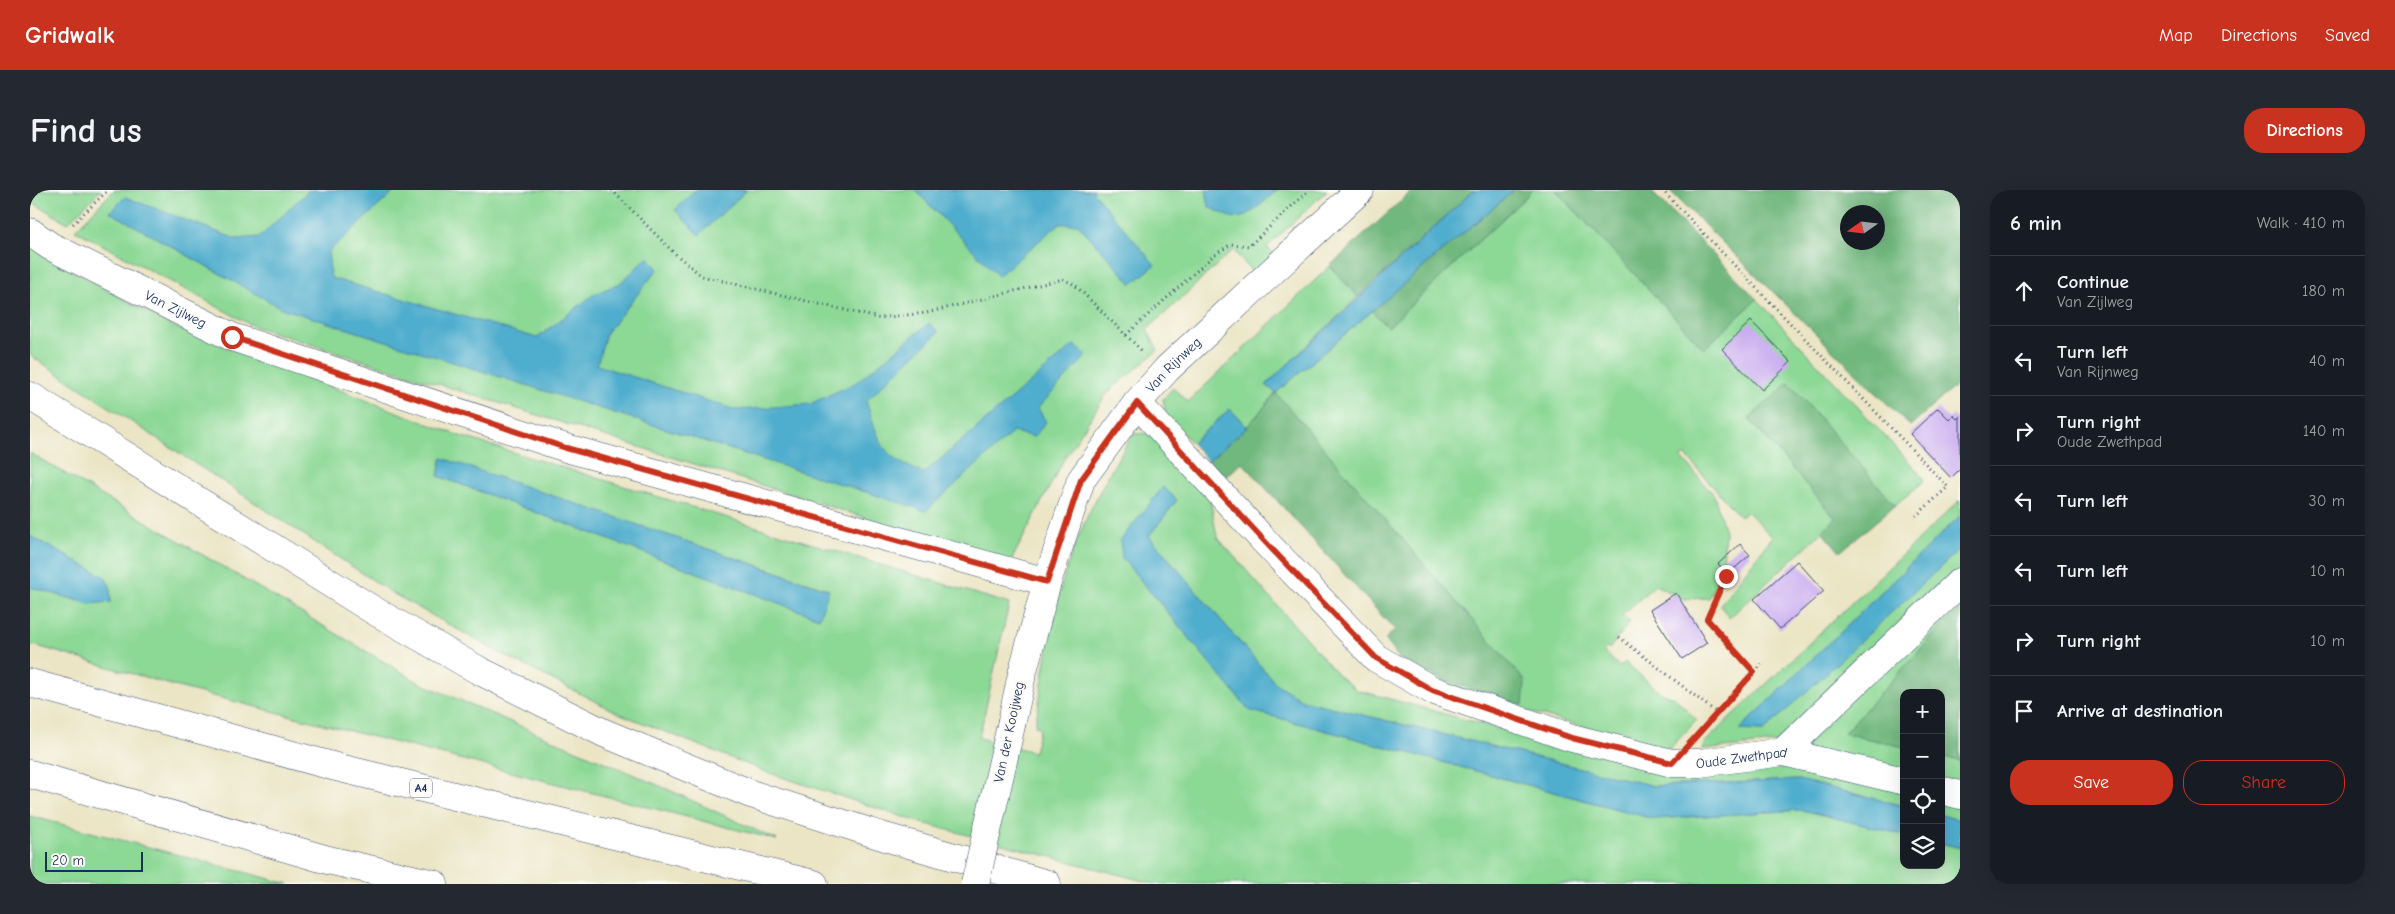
<!DOCTYPE html>
<html lang="en">
<head>
<meta charset="utf-8">
<style>
  :root { --surface:#171b24; --page:#242831; --text:#f1f3f6; --muted:#9ea1a6; --line:#363941; --accent:#c8321e }
  body { margin:0; font-family:"Comic Neue",sans-serif; background:var(--page); color:var(--text) }
  .controls { position:absolute; right:15px; bottom:15px; display:grid; overflow:hidden; border-radius:10px; box-shadow:0 5px 20px #0002 }
  .controls button { width:45px; height:45px; display:grid; place-items:center; padding:0; border:0; border-bottom:1px solid var(--line); background:var(--surface); color:var(--text); font:25px sans-serif }
  .compass { position:absolute; left:1810px; top:15px; width:45px; height:45px; border-radius:50%; background:var(--surface); box-shadow:0 5px 20px #0002; rotate:256deg }
  .scale { position:absolute; left:15px; bottom:12px; width:98px; box-sizing:border-box; padding-left:5px; border:2px solid #1b2f5e; border-top:0; font-size:14px; line-height:18px; white-space:nowrap; color:#1b2f5e; -webkit-text-stroke:4px #fdfcf7; paint-order:stroke }
  .stop { position:absolute; width:15px; height:15px; margin:-11px; border:4px solid #c8321e; border-radius:50%; background:#fff }
  .stop.end { background:#c8321e; border-color:#fff; box-shadow:0 1px 5px #0008 }
  .list { margin:0; padding:0; list-style:none }
  h2 { display:flex; justify-content:space-between; align-items:center; height:65px; margin:0; padding:0 20px; font-size:21px }
  h2 small { font-size:16px; font-weight:400; color:var(--muted) }
  .list li { display:grid; grid-template-columns:32px 1fr auto; gap:15px; align-items:center; box-sizing:border-box; height:70px; padding:0 20px; border-top:1px solid var(--line) }
  .list b { display:block; font-size:19px; white-space:nowrap }
  .list p { margin:0; font-size:16px; white-space:nowrap; color:var(--muted) }
  .list em { font-size:16px; font-style:normal; color:var(--muted) }
  .actions { display:flex; gap:10px; padding:15px 20px }
  .actions a { flex:1; padding:11px 0; border:1px solid var(--accent); border-radius:20px; text-align:center; font-size:18px; color:var(--accent) }
  .actions .main { background:var(--accent); color:#fff }
  .icon { flex:none; width:28px; height:28px; fill:none; stroke:currentColor; stroke-width:2; stroke-linecap:round; stroke-linejoin:round }
  .map { position:relative; flex:none; width:1930px; height:694px; overflow:hidden; border-radius:20px }
  header { display:flex; align-items:center; gap:30px; box-sizing:border-box; height:70px; padding:0 25px; background:var(--accent); color:#fff }
  header strong { font-size:24px }
  nav { display:flex; gap:28px; margin-inline-start:auto; font-size:18px }
  .intro { display:flex; align-items:center; justify-content:space-between; box-sizing:border-box; height:120px; padding:0 30px }
  h1 { margin:0; font-size:35px }
  .button { padding:12px 22px; border-radius:20px; background:var(--accent); color:#fff; font-size:18px; font-weight:700 }
  main { display:flex; gap:30px; padding:0 30px }
  aside { flex:1; background:var(--surface); border-radius:20px; box-shadow:0 5px 20px #0002 }
  .map>svg:first-child { display:block }
</style>
</head>
<body>
<header>
<strong>Gridwalk</strong>
<nav><a>Map</a><a>Directions</a><a>Saved</a></nav>
</header>
<div class="intro"><h1>Find us</h1><a class="button">Directions</a></div>
<main>
<div class="map">
<svg width="1930" height="694" viewBox="0 0 1930 694">
  <rect width="100%" height="100%" fill="#fdfcf7"/>
  <filter id="ink" filterUnits="userSpaceOnUse"><feTurbulence type="fractalNoise" baseFrequency=".02" numOctaves="2"/><feDisplacementMap in="SourceGraphic" scale="10" xChannelSelector="R" yChannelSelector="G"/><feConvolveMatrix kernelMatrix="1 2 1 2 8 2 1 2 1" color-interpolation-filters="sRGB"/></filter>
  <filter id="wash" filterUnits="userSpaceOnUse"><feTurbulence type="fractalNoise" baseFrequency=".0096" numOctaves="4" result="noise"/><feDisplacementMap in="SourceGraphic" scale="20" xChannelSelector="R" yChannelSelector="G"/><feGaussianBlur stdDeviation="1.12" result="paint"/><feColorMatrix in="noise" values="0 0 0 0 0 0 0 0 0 0 0 0 0 0 0 0 0 1.4 0 .05"/><feComposite in="paint" operator="in"/></filter>
  <g filter="url(#wash)">
    <rect width="100%" height="100%" fill="#ebe5c5"/>
    <!-- green -->
    <path fill="#8cd895" stroke="#54847a" fill-rule="evenodd" d="M 0,0 L 71,0 L 38,33 L 0,11 Z
      M 84,0 L 1297,0 L 1237,57 L 1245,66 L 1223,83 L 1203,60 L 1117,140 L 1128,160 L 1077,203 L 1034,269 L 980,373 L 223,136 L 45,40 Z
      M 1503,0 L 1526,0 L 1674,158 L 1727,109 L 1893,287 L 1893,292 L 1865,315 L 1759,194 L 1719,229 L 1806,329 L 1699,428 L 1690,415 L 1742,347 L 1717,321 L 1710,327 L 1656,266 L 1651,267 L 1684,305 L 1695,342 L 1693,376 L 1679,408 L 1654,409 L 1625,395 L 1592,425 L 1600,432 L 1579,459 L 1577,457 L 1573,461 L 1590,477 L 1595,472 L 1631,503 L 1644,507 L 1667,530 L 1640,558 L 1635,560 L 1410,497 L 1369,468 L 1413,489 L 1246,203 L 1217,237 L 1200,219 L 1162,253 L 1136,226 L 1133,209 L 1143,198 L 1158,212 L 1300,76 L 1328,107 L 1236,195 L 1246,203 L 1342,121 L 1358,137 Z
      M 0,54 L 23,70 L 142,136 L 430,246 L 979,414 L 949,548 L 1004,562 L 1010,537 L 1005,536 C 1015,481 1021,423 1039,371 C 1055,326 1078,284 1103,244 L 1120,243 L 1180,309 L 1187,347 L 1309,486 L 1327,500 L 1540,558 L 1790,580 L 1874,600 L 1874,616 L 1769,590 L 1624,596 L 1272,510 L 1245,493 L 1119,346 L 1147,310 L 1133,297 L 1090,351 L 1219,520 L 1624,629 L 1772,620 L 1874,645 L 1874,675 L 1911,675 L 1911,653 L 1930,658 L 1930,694 L 1125,694 L 892,633 L 736,582 L 588,523 L 466,461 L 364,404 L 0,165 ZM 411,269 L 798,399 L 789,428 L 408,286 Z
      M 0,263 L 390,493 L 637,599 L 747,650 L 148,497 L 0,454 L 0,397 L 60,414 L 75,387 L 0,346 Z
      M 1930,310 L 1930,326 L 1709,540 L 1734,541 L 1930,358 L 1930,381 L 1748,553 L 1672,560 L 1674,553 Z
      M 1930,403 L 1930,416 L 1814,543 L 1874,557 L 1874,584 L 1765,558 Z
      M 1911,566 L 1930,571 L 1930,597 L 1911,592 Z
      M 1911,610 L 1930,614 L 1930,630 L 1911,625 Z
      M 0,626 L 259,694 L 0,694 Z"/>
    <!-- forest -->
    <path fill="#71b87e" stroke="#46746e" fill-rule="evenodd" d="M 1383,0 L 1444,0 L 1328,107 L 1300,76 Z
      M 1484,0 L 1503,0 L 1358,137 L 1342,121 Z
      M 1526,0 L 1620,0 L 1727,109 L 1674,159 Z
      M 1639,0 L 1930,0 L 1930,192 L 1880,236 ZM 1818,22 L 1848,22 L 1848,52 L 1818,52 Z
      M 1759,193 L 1865,315 L 1810,362 L 1792,341 L 1806,329 L 1719,228 Z
      M 1246,203 L 1495,491 L 1493,515 L 1413,489 L 1369,468 L 1355,449 L 1365,440 L 1212,272 L 1192,290 L 1178,271 L 1217,237 Z
      M 1930,416 L 1930,571 L 1911,566 L 1911,503 L 1874,503 L 1874,557 L 1814,543 Z"/>
    <!-- water -->
    <path fill="#4fadcd" stroke="#356e96" d="M 279,0 L 366,0 L 298,62 L 301,88 L 507,148 L 563,105 L 590,93 L 618,67 L 628,79 L 576,143 L 567,175 L 706,220 L 780,214 L 827,192 L 899,133 L 909,142 L 836,211 C 850,253 850,267 894,283 L 1044,155 L 1057,165 L 1008,218 L 1016,232 L 1004,247 L 983,242 L 896,321 L 251,118 L 80,22 L 95,7 L 206,49 L 230,47 Z
      M 665,0 L 717,0 L 669,45 L 645,20 Z
      M 885,0 L 1064,0 L 1063,2 L 1125,75 L 1102,94 L 1048,34 L 1029,34 L 968,86 Z
      M 1176,0 L 1247,0 C 1236,9 1216,33 1201,27 C 1194,25 1186,20 1179,17 Z
      M 1444,0 L 1484,0 L 1246,203 L 1236,195 Z
      M 1200,219 L 1217,237 L 1178,271 L 1162,253 Z
      M 412,268 L 799,400 L 789,428 L 408,286 Z
      M 1133,297 L 1147,310 L 1119,346 L 1245,493 L 1272,510 L 1624,596 L 1769,590 L 1874,616 L 1874,645 L 1772,620 L 1624,629 L 1219,520 L 1092,368 L 1090,351 Z
      M 1930,326 L 1930,359 L 1734,541 L 1709,540 Z
      M 0,346 L 75,387 L 80,396 L 81,412 L 60,414 L 0,397 Z
      M 1911,625 L 1930,630 L 1930,658 L 1911,653 Z"/>
    <g id="blocks">
      <!-- building -->
      <path fill="#c9abf0" d="M 1721,131 L 1761,172 L 1732,200 L 1692,159 Z
        M 1908,218 L 1919,229 L 1923,225 L 1927,229 L 1930,226 L 1930,279 L 1921,288 L 1880,244 Z
        M 1710,354 L 1720,365 L 1698,384 L 1688,374 Z
        M 1767,371 L 1794,401 L 1750,439 L 1724,409 Z
        M 1646,403 L 1677,453 L 1652,469 L 1620,420 Z"/>
    </g>
  </g>
  <g filter="url(#ink)">
    <use href="#blocks" fill-opacity="0" stroke="#3a4a6d" stroke-width="1"/>
    <g fill="none" stroke-linecap="round" stroke-linejoin="round">
      <defs>
        <g id="minor">
          <path id="s1" d="M 0,42 L 20,56 L 202,147 L 536,258 L 1017,392"/>
          <path id="s2" d="M 1107,213 L 1240,357 L 1346,468 L 1402,500 L 1542,548 L 1642,573 L 1670,573 L 1753,562 L 1874,591"/>
          <path id="s3" d="M 982,531 L 992,484 L 1017,392 L 1051,290 L 1107,213 L 1137,179 L 1330,0"/>
          <path d="M 1753,562 L 1930,392"/>
          <path d="M 1911,600 L 1930,605"/>
        </g>
        <path id="highway" d="M 0,206 L 343,420 L 448,480 L 574,543 L 721,604 L 855,647 L 1017,694
          M 0,493 L 306,577 L 784,694
          M 0,584 L 298,670 L 404,694"/>
      </defs>
      <!-- minor casing -->
      <use href="#minor" stroke="#3a4a6d" stroke-width="29"/>
      <!-- highway casing -->
      <use href="#highway" stroke="#3a4a6d" stroke-width="29"/>
      <!-- path -->
      <path stroke="#3a4a6d" stroke-width="3" stroke-dasharray="1 4" stroke-linecap="butt" d="M 582,0 L 643,62 L 672,86 L 848,128 L 896,123 L 1033,89 L 1045,95 L 1112,161
        M 1632,0 L 1918,297 L 1886,326
        M 43,34 L 78,0
        M 1096,145 L 1183,66 L 1201,54 L 1219,56 L 1279,0
        M 1696,386 L 1677,429 L 1724,483
        M 1589,447 L 1687,523
        M 1671,541 L 1732,474"/>
      <!-- minor -->
      <use href="#minor" stroke="#fff" stroke-width="28"/>
      <!-- highway -->
      <use href="#highway" stroke="#fff" stroke-width="28"/>
      <defs>
        <path id="minor-bridge" d="M 945,694 L 982,531"/>
      </defs>
      <!-- minor-bridge casing -->
      <use href="#minor-bridge" stroke="#3a4a6d" stroke-width="29" stroke-linecap="butt"/>
      <!-- minor-bridge -->
      <use href="#minor-bridge" stroke="#fff" stroke-width="28"/>
    </g>
  </g>
  <g fill="none" stroke-linecap="round" stroke-linejoin="round" filter="url(#ink)">
    <!-- route -->
    <path stroke="#c8321e" stroke-width="6" d="M 202,147 L 536,258 L 1017,392 L 1051,290 L 1107,213 L 1240,357 L 1346,468 L 1402,500 L 1542,548 L 1642,573 L 1724,482 L 1677,429 L 1696,386"/>
  </g>
  <g text-anchor="middle" dominant-baseline="central" stroke-width="4.5" stroke-linejoin="round" paint-order="stroke">
    <!-- shield labels -->
    <rect fill="#fdfcf7" stroke="#5f6c8c" stroke-width="1" x="380" y="588.5" width="22" height="19" rx="4"/>
    <g font-size="12" font-weight="bold" fill="#1b2f5e">
      <text x="391" y="598">A4</text>
    </g>
    <!-- street labels -->
    <g font-size="14" fill="#1b2f5e" stroke="#fdfcf7">
      <text stroke="none"><textPath href="#s1" startOffset="165">Van Zijlweg</textPath></text>
      <text stroke="none"><textPath href="#s3" startOffset="399">Van Rijnweg</textPath></text>
      <text transform="translate(979 542) rotate(-78)">Van der Kooijweg</text>
      <text stroke="none"><textPath href="#s2" startOffset="735">Oude Zwethpad</textPath></text>
    </g>
  </g>
</svg>
<div class="controls">
<button>+</button>
<button>−</button>
<button><svg class="icon" aria-label="locate" viewBox="0 0 24 24"><circle cx="12" cy="12" r="6"/><path d="M12 2v4M12 18v4M2 12h4M18 12h4"/></svg></button>
<button><svg class="icon" aria-label="layers" viewBox="0 0 24 24"><path d="M12 4l9 5-9 5-9-5zM3 14l9 5 9-5"/></svg></button>
</div>
<svg class="compass" viewBox="-18 -18 36 36"><path d="M0-13l5 13h-10z" fill="#e53935"/><path d="M0 13l5-13h-10z" fill="#9ea1a6"/></svg>
<div class="scale">20 m</div>
<div class="stop" style="left:202px;top:147px"></div>
<div class="stop end" style="left:1696px;top:386px"></div>
</div>
<aside>
<h2>6 min<small>Walk · 410 m</small></h2>
<ul class="list">
<li><svg class="icon" aria-label="ahead" viewBox="0 0 24 24"><path d="M12 20V5M6 11l6-6 6 6"/></svg><div><b>Continue</b><p>Van Zijlweg</p></div><em>180 m</em></li>
<li><svg class="icon" aria-label="left" viewBox="0 0 24 24"><path d="M17 20v-9H6M10 6l-5 5 5 5"/></svg><div><b>Turn left</b><p>Van Rijnweg</p></div><em>40 m</em></li>
<li><svg class="icon" aria-label="right" viewBox="0 0 24 24"><path d="M7 20v-9h11M14 6l5 5-5 5"/></svg><div><b>Turn right</b><p>Oude Zwethpad</p></div><em>140 m</em></li>
<li><svg class="icon" aria-label="left" viewBox="0 0 24 24"><path d="M17 20v-9H6M10 6l-5 5 5 5"/></svg><div><b>Turn left</b></div><em>30 m</em></li>
<li><svg class="icon" aria-label="left" viewBox="0 0 24 24"><path d="M17 20v-9H6M10 6l-5 5 5 5"/></svg><div><b>Turn left</b></div><em>10 m</em></li>
<li><svg class="icon" aria-label="right" viewBox="0 0 24 24"><path d="M7 20v-9h11M14 6l5 5-5 5"/></svg><div><b>Turn right</b></div><em>10 m</em></li>
<li><svg class="icon" aria-label="arrive" viewBox="0 0 24 24"><path d="M6 21V4h12l-3 4 3 4H6"/></svg><div><b>Arrive at destination</b></div></li>
</ul>
<div class="actions"><a class="main">Save</a><a>Share</a></div>
</aside>
</main>
</body>
</html>
